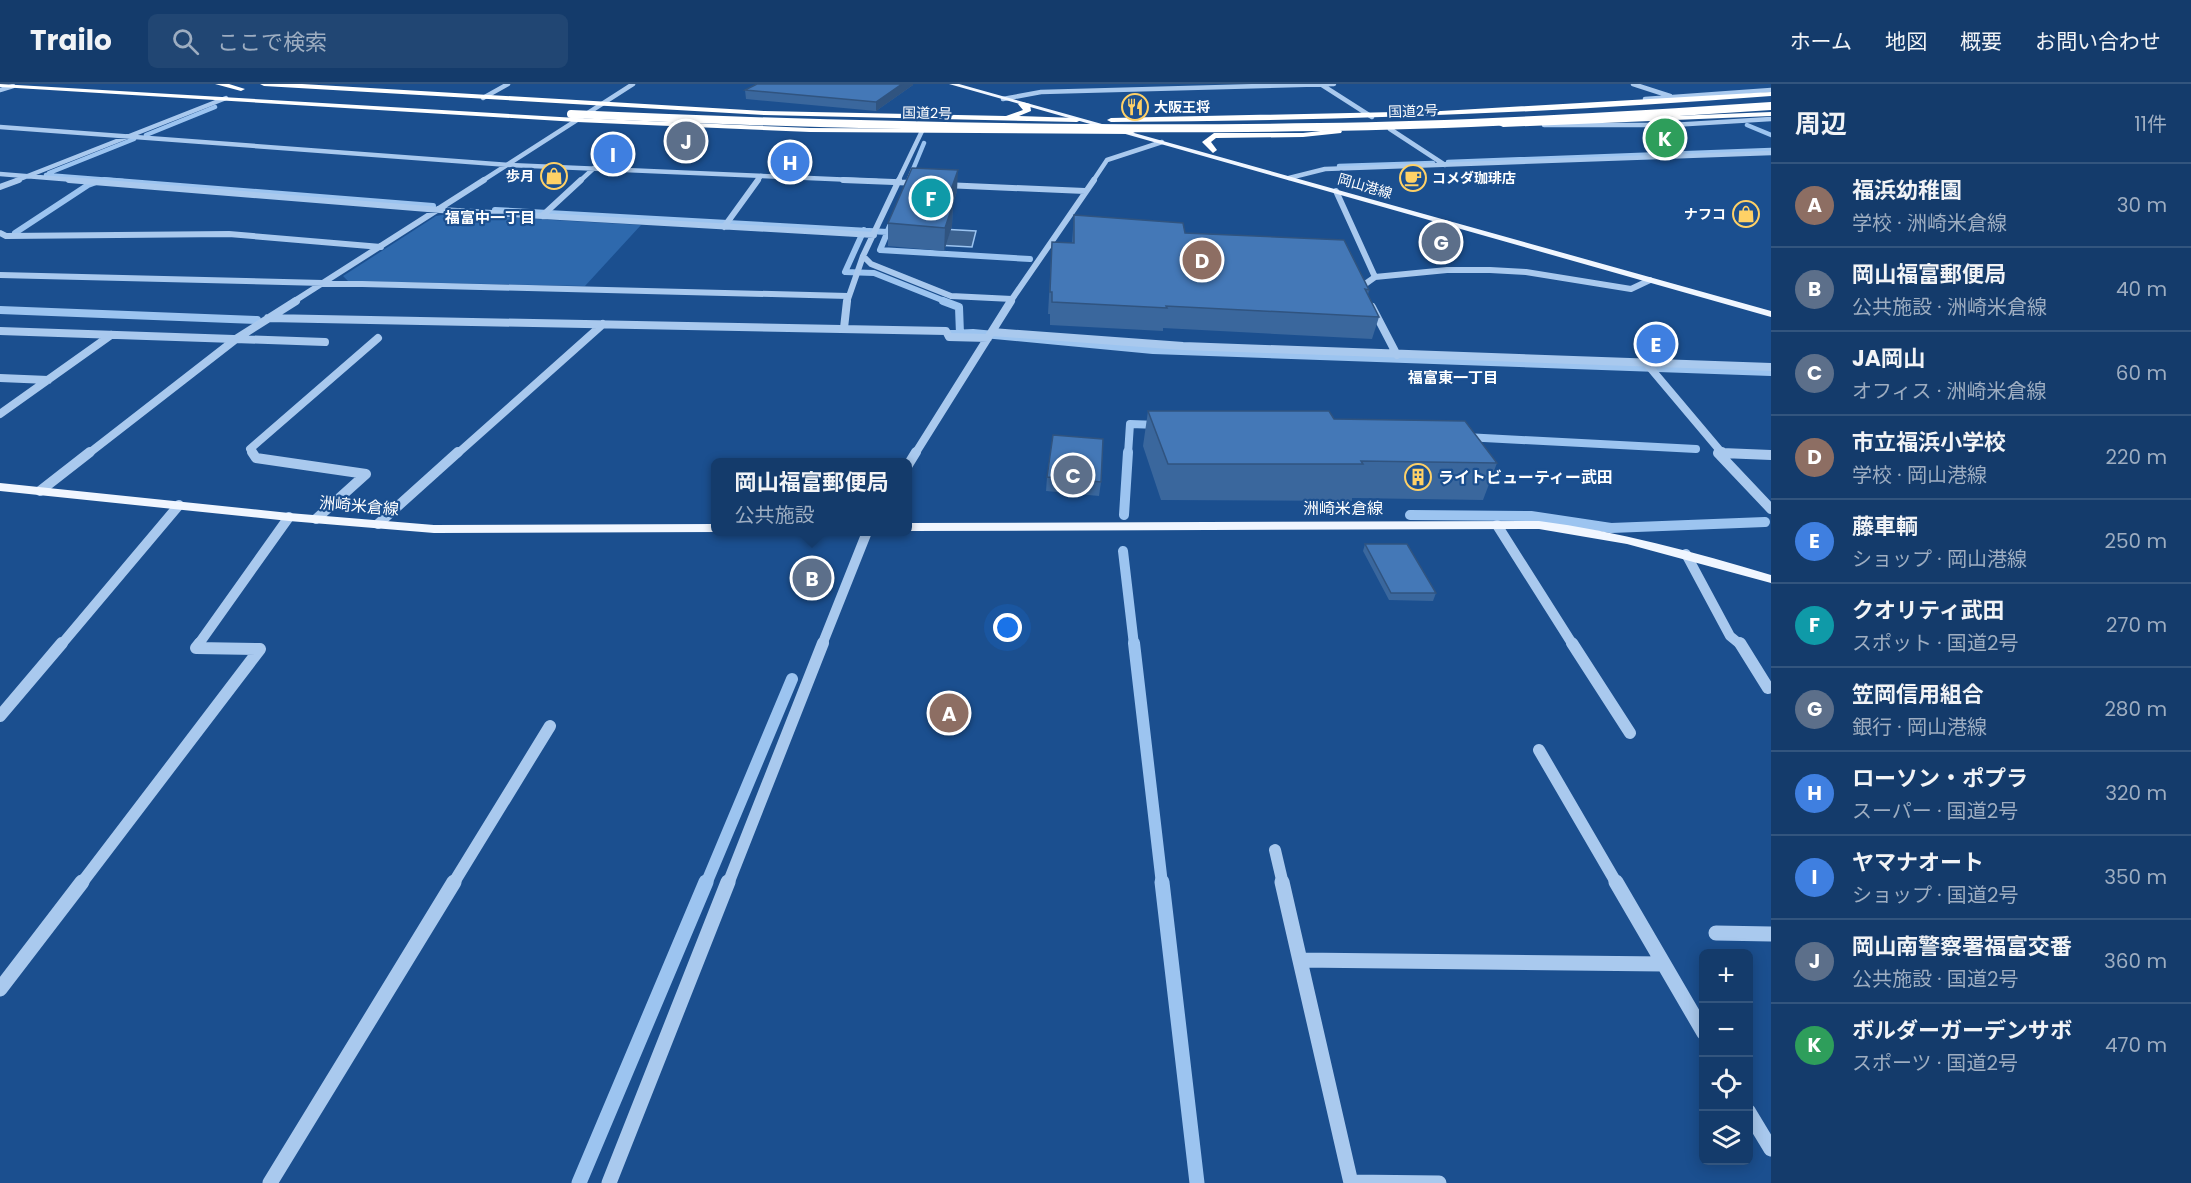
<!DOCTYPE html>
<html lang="ja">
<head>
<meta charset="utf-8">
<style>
  :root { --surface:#143b6b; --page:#214673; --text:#f1f3f6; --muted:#9dadc1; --line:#33557e; --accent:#8c9099 }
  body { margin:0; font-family:Poppins,"Noto Sans JP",sans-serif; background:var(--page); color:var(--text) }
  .controls { position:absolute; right:18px; bottom:18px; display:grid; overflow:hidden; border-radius:9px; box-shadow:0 3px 15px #0003 }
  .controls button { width:54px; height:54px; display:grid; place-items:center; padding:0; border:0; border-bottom:2px solid var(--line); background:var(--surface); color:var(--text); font:30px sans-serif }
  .you { position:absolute; left:1008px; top:544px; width:21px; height:21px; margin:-15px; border:4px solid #fff; border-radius:50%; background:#1a73e8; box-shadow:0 0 0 9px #1a73e833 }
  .badge { display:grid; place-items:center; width:39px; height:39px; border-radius:50%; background:var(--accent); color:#fff; font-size:20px; font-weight:700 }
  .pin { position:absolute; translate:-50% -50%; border:3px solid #fff; box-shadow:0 2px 6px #0006 }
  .popup { position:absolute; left:711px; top:374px; width:201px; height:78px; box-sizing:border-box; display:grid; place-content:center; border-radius:9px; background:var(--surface); filter:drop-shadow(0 2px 4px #0005); font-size:20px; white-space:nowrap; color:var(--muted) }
  .popup b { font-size:22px; color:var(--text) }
  .popup::after { content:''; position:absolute; left:50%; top:100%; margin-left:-12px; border:12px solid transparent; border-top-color:var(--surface) }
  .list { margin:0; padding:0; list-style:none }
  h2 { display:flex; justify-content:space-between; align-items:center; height:78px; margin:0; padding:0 24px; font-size:26px }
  h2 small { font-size:20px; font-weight:400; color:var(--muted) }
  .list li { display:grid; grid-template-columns:39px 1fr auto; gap:18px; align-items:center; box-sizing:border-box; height:84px; padding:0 24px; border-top:2px solid var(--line) }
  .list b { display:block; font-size:22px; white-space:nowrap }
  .list p { margin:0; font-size:20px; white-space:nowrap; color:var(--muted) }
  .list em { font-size:20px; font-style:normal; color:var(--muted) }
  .icon { flex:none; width:33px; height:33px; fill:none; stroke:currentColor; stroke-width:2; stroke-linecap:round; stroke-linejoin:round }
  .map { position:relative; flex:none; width:1771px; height:1099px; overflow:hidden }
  header { display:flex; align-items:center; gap:36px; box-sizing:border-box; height:84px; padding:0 30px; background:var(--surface); border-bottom:2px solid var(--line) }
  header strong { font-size:28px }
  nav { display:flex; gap:33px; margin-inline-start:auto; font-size:21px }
  .search { width:420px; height:54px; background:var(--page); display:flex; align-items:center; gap:15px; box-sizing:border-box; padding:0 21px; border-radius:9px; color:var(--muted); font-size:22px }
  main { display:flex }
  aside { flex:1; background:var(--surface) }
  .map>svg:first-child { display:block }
</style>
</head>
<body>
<header>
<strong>Trailo</strong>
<div class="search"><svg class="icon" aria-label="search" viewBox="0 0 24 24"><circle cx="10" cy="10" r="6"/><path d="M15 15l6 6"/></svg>ここで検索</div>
<nav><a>ホーム</a><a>地図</a><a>概要</a><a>お問い合わせ</a></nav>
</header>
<main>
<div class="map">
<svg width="1771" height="1099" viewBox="0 0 1771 1099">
  <rect width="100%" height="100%" fill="#1b4f8f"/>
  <!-- green -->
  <path fill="#2e69ad" d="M 448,130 L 641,141 L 585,202 L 348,197 L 343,192 L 436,132 Z"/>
  <!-- water -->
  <path fill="#3c6290" stroke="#9cc4f0" stroke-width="1.5" d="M 905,143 L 976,147 L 972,163 L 899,159 Z"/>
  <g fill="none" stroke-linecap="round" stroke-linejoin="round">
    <!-- stream-far5 -->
    <path stroke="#9cc4f0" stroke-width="4.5" d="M 1747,41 L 1771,51
      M 146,51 L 215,23
      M 1448,78 L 1771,66
      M 1339,82 L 1433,79
      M 49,89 L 134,55
      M 46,91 L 123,97
      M 909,95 L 924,59"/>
    <!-- stream-far4 -->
    <path stroke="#9cc4f0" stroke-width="6" d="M 104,96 L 433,122
      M 495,126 L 887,148
      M 890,142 L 880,166 L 1030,175
      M 864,146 L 845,188 L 874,189 L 947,218
      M 15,149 L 88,101 L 99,97"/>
    <!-- stream-far3 -->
    <path stroke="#9cc4f0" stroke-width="8" d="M 943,217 L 959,223 L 960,250
      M 0,226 L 257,236
      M 951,250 L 973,249 L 1153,266 L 1771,288
      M 1465,353 L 1696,365
      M 1128,370 L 1130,340 L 1159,341"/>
    <!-- stream-far2 -->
    <path stroke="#9cc4f0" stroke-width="10" d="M 1124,431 L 1128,368
      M 1410,431 L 1531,432 L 1611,444 L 1765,438
      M 1123,467 L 1134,561"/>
    <!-- stream-far1 -->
    <path stroke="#9cc4f0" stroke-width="12" d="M 1134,559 L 1162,800
      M 706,800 L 792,595"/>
    <!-- stream -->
    <path stroke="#9cc4f0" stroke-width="15" d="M 1162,798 L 1197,1099
      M 579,1099 L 706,798"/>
    <!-- minor-far5 -->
    <path stroke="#a9c9ee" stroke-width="4.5" d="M 1633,0 L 1670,12
      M 1322,1 L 1372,33
      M 0,6 L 13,2
      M 483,14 L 508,0
      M 1003,15 L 1041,8 L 1334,0
      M 1645,15 L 1771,6
      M 1544,41 L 1672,41 L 1771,35
      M 0,43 L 509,81 L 877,97
      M 1390,45 L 1445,81
      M 0,90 L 87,97
      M 1289,94 L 1325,85 L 1771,69
      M 15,97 L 226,14
      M 482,97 L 633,0
      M 580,97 L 594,84
      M 757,97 L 761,92
      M 898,97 L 922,47
      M 1093,97 L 1107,76 L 1162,58"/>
    <!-- minor-far4 -->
    <path stroke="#a9c9ee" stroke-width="6" d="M 69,96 L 440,126 L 874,151
      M 843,96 L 919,99
      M 944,101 L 1085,107
      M 0,103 L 19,96
      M 1336,107 L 1375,193 L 1361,203 L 1364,210
      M 542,132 L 581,96
      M 724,143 L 758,96
      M 0,149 L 6,152 L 229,150 L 381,163
      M 863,172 L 871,180 L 951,212 L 1012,215
      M 0,191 L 848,212
      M 1375,193 L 1447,186 L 1490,186 L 1526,188 L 1631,205 L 1650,196
      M 293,218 L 484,96
      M 847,218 L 863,172 L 899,96
      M 1010,218 L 1094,96"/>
    <!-- minor-far3 -->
    <path stroke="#a9c9ee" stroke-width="8" d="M 1372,223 L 1397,271
      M 268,234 L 946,247 L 949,253 L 988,254
      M 844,244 L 847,217
      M 0,247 L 325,258
      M 992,248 L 1183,262 L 1771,283
      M 1647,280 L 1722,369 L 1719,370
      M 0,294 L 48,296
      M 0,330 L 111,251
      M 1722,369 L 1746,370
      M 88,370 L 236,255 L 296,217
      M 253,370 L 250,365 L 378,254
      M 457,370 L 603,240
      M 915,370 L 1011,217"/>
    <!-- minor-far2 -->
    <path stroke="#a9c9ee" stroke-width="10" d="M 252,368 L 256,374 L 366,390 L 316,435
      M 1722,368 L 1718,369 L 1771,425
      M 1722,369 L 1771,371
      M 908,381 L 916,368
      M 40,407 L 90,368
      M 378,440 L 458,368
      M 1497,441 L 1573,561
      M 1686,470 L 1730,552 L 1741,561
      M 61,561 L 179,421
      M 198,561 L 289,433
      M 822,561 L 867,448"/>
    <!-- minor-far1 -->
    <path stroke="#a9c9ee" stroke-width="12" d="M 1572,559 L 1630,649
      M 1740,559 L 1768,604
      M 0,632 L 62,559
      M 1539,666 L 1617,800
      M 1275,766 L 1283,800
      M 81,800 L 260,565 L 196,564 L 200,559
      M 453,800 L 550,642
      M 728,800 L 823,559"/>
    <!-- minor -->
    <path stroke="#a9c9ee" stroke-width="15" d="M 1282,798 L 1351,1099
      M 1616,798 L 1704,949
      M 1716,849 L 1771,850
      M 1300,876 L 1663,880
      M 0,905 L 82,798
      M 1748,1027 L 1771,1065
      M 1351,1098 L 1439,1099
      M 270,1099 L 454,798
      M 609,1099 L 728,798"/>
    <!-- major -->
    <path fill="#f0f6ff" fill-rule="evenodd" d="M 949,0 L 959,0 L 1771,227 L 1771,233 Z
      M 0,399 L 289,429 L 434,441 L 716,440 L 716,448 L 718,448 L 434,449 L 289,437 L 0,407 Z
      M 1539,437 C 1618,447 1694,468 1771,491 L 1771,499 L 1627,460 L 1539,445 L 908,447 L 908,439 Z"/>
    <!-- highway -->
    <path fill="#fff" fill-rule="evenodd" d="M 0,0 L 577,34 L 810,44 L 1131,46 L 1135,48 L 1131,50 L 810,48 L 577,38 L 0,3 Z
      M 215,0 L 229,0 L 245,5 L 241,7 Z
      M 260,0 L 302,0 L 764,27 L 1006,32 L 1023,26 L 1018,20 L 1022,18 L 1030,20 L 1031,27 L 1019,32 L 1077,34 L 1081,36 L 1077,38 L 764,31 L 264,2 Z
      M 1771,8 L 1771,12 C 1551,29 1331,37 1111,38 L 1107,36 L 1111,34 L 1441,27 Z
      M 1771,28 L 1771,32 L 1503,43 L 1499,41 L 1503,39 Z
      M 1338,45 L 1342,47 L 1341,49 L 1303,53 L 1216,54 L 1211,58 L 1217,66 L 1213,69 L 1202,58 L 1214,49 L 1303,49 Z"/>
    <!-- highway-bridge -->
    <path stroke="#fff" stroke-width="8" d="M 571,30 C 820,41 1069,47 1319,43 C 1470,41 1620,32 1771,22"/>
  </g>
  <!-- wall -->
  <path fill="#3a679d" d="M 913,1 L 876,27 L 746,15 L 745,6 Z
    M 957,107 L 953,120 L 952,142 L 944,167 L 888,162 L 888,139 Z
    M 1074,131 L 1185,149 L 1369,206 L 1368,211 L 1379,233 L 1372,255 L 1163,244 L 1163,247 L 1050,241 L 1050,230 L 1048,230 L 1052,158 L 1072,159 Z
    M 1148,327 L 1334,335 L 1497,379 L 1483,416 L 1352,414 L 1352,417 L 1161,416 L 1143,362 Z
    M 1047,393 L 1101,398 L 1099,412 L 1046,407 Z
    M 1365,460 L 1436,509 L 1433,517 L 1389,516 L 1363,467 Z"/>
  <!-- shaded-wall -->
  <path fill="#305480" d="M 902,0 L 913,0 L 913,1 L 876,27 L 876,18 Z
    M 958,86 L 957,107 L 949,132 L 953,120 L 952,142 L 944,167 L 946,120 Z"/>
  <!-- building -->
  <path fill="#4478b7" stroke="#305480" stroke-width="1.5" d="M 757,0 L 902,0 L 876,18 L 745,6 Z
    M 912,84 L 958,86 L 946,120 L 953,120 L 945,144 L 888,139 Z
    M 1074,131 L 1183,139 L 1185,149 L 1344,156 L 1369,206 L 1365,205 L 1379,233 L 1166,222 L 1167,224 L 1052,218 L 1052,208 L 1050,208 L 1052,158 L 1074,159 Z
    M 1148,327 L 1329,327 L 1334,335 L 1465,337 L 1497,379 L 1361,377 L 1363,380 L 1168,380 Z
    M 1053,351 L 1103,355 L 1101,398 L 1047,393 Z
    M 1365,460 L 1407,460 L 1436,509 L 1391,509 Z"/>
  <!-- icons -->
  <defs>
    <symbol id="restaurant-ring" viewBox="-11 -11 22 22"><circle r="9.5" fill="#1b4f8f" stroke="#ffd166" stroke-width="1.5"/><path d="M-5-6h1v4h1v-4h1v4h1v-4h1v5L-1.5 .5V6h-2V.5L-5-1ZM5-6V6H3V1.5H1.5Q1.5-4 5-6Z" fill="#ffd166"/></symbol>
    <symbol id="shop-ring" viewBox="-11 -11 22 22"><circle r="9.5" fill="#1b4f8f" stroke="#ffd166" stroke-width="1.5"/><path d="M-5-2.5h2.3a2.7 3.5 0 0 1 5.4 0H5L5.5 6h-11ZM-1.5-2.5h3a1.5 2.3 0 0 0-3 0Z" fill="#ffd166"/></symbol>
    <symbol id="cafe-ring" viewBox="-11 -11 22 22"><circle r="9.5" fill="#1b4f8f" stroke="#ffd166" stroke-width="1.5"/><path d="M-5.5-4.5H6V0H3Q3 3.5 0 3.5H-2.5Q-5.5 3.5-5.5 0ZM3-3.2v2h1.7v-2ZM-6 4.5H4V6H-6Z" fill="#ffd166"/></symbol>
    <symbol id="building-ring" viewBox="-11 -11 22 22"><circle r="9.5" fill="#1b4f8f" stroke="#ffd166" stroke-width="1.5"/><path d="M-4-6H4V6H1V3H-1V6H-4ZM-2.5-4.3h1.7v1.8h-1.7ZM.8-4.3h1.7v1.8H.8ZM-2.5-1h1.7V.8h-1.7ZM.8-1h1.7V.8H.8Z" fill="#ffd166"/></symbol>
  </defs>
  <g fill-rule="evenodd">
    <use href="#restaurant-ring" x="1120" y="8" width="30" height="30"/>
    <use href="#shop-ring" x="539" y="77" width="30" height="30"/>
    <use href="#cafe-ring" x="1398" y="79" width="30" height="30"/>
    <use href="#shop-ring" x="1731" y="115" width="30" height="30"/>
    <use href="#building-ring" x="1403" y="378" width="30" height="30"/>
  </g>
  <g text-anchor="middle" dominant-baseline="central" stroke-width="4.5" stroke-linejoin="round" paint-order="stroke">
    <!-- far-poi labels -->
    <g font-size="14" font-weight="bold" fill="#fff" stroke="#1b4f8f" text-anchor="start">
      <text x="1154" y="23">大阪王将</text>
      <text x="534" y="92" text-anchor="end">歩月</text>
      <text x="1432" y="94">コメダ珈琲店</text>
      <text x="1726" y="130" text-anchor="end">ナフコ</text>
    </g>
    <!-- far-street labels -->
    <g font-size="14" fill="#fff" stroke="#1b4f8f">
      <text transform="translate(1413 27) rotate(-2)">国道2号</text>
      <text transform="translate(927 29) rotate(1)">国道2号</text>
      <text transform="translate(1365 102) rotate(16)">岡山港線</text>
    </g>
    <!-- far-neighbourhood labels -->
    <g font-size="15" font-weight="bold" fill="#fff" stroke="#1b4f8f">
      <text x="490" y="133">福富中一丁目</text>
      <text x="1453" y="293">福富東一丁目</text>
    </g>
    <!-- poi labels -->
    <g font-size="16" font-weight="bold" fill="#fff" stroke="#1b4f8f" text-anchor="start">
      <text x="1438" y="393">ライトビューティー武田</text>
    </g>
    <!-- street labels -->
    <g font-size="16" fill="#fff" stroke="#1b4f8f">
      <text transform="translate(359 422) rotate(5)">洲崎米倉線</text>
      <text x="1343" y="424">洲崎米倉線</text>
    </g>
  </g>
</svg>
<div class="controls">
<button>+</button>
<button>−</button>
<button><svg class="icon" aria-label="locate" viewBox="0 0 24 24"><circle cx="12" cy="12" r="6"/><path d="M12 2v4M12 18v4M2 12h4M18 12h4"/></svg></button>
<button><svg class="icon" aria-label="layers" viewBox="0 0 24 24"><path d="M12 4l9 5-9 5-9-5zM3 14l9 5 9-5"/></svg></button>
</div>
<div class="you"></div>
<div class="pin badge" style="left:949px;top:629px;background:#8d6e63">A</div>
<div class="pin badge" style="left:812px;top:494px;background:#5c6f8a">B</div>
<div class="popup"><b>岡山福富郵便局</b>公共施設</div>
<div class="pin badge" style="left:1073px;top:391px;background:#5c6f8a">C</div>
<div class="pin badge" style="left:1202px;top:176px;background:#8d6e63">D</div>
<div class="pin badge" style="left:1656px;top:260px;background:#3f7fe0">E</div>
<div class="pin badge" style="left:931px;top:114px;background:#0f9aa8">F</div>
<div class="pin badge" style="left:1441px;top:158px;background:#5c6f8a">G</div>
<div class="pin badge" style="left:790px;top:78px;background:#3f7fe0">H</div>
<div class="pin badge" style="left:613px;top:70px;background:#3f7fe0">I</div>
<div class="pin badge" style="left:686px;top:57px;background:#5c6f8a">J</div>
<div class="pin badge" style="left:1665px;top:54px;background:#2e9e5b">K</div>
</div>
<aside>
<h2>周辺<small>11件</small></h2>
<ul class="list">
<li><span class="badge" style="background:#8d6e63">A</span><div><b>福浜幼稚園</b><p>学校 · 洲崎米倉線</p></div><em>30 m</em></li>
<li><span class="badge" style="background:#5c6f8a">B</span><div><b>岡山福富郵便局</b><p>公共施設 · 洲崎米倉線</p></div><em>40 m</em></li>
<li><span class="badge" style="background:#5c6f8a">C</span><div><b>JA岡山</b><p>オフィス · 洲崎米倉線</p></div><em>60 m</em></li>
<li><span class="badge" style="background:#8d6e63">D</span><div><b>市立福浜小学校</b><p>学校 · 岡山港線</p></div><em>220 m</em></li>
<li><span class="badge" style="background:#3f7fe0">E</span><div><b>藤車輌</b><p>ショップ · 岡山港線</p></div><em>250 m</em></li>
<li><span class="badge" style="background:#0f9aa8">F</span><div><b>クオリティ武田</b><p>スポット · 国道2号</p></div><em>270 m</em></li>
<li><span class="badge" style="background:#5c6f8a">G</span><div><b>笠岡信用組合</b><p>銀行 · 岡山港線</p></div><em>280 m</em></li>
<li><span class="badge" style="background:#3f7fe0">H</span><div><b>ローソン・ポプラ</b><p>スーパー · 国道2号</p></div><em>320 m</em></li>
<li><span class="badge" style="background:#3f7fe0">I</span><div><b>ヤマナオート</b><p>ショップ · 国道2号</p></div><em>350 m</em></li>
<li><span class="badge" style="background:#5c6f8a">J</span><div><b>岡山南警察署福富交番</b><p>公共施設 · 国道2号</p></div><em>360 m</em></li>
<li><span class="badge" style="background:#2e9e5b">K</span><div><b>ボルダーガーデンサボ</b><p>スポーツ · 国道2号</p></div><em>470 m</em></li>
</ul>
</aside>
</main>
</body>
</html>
